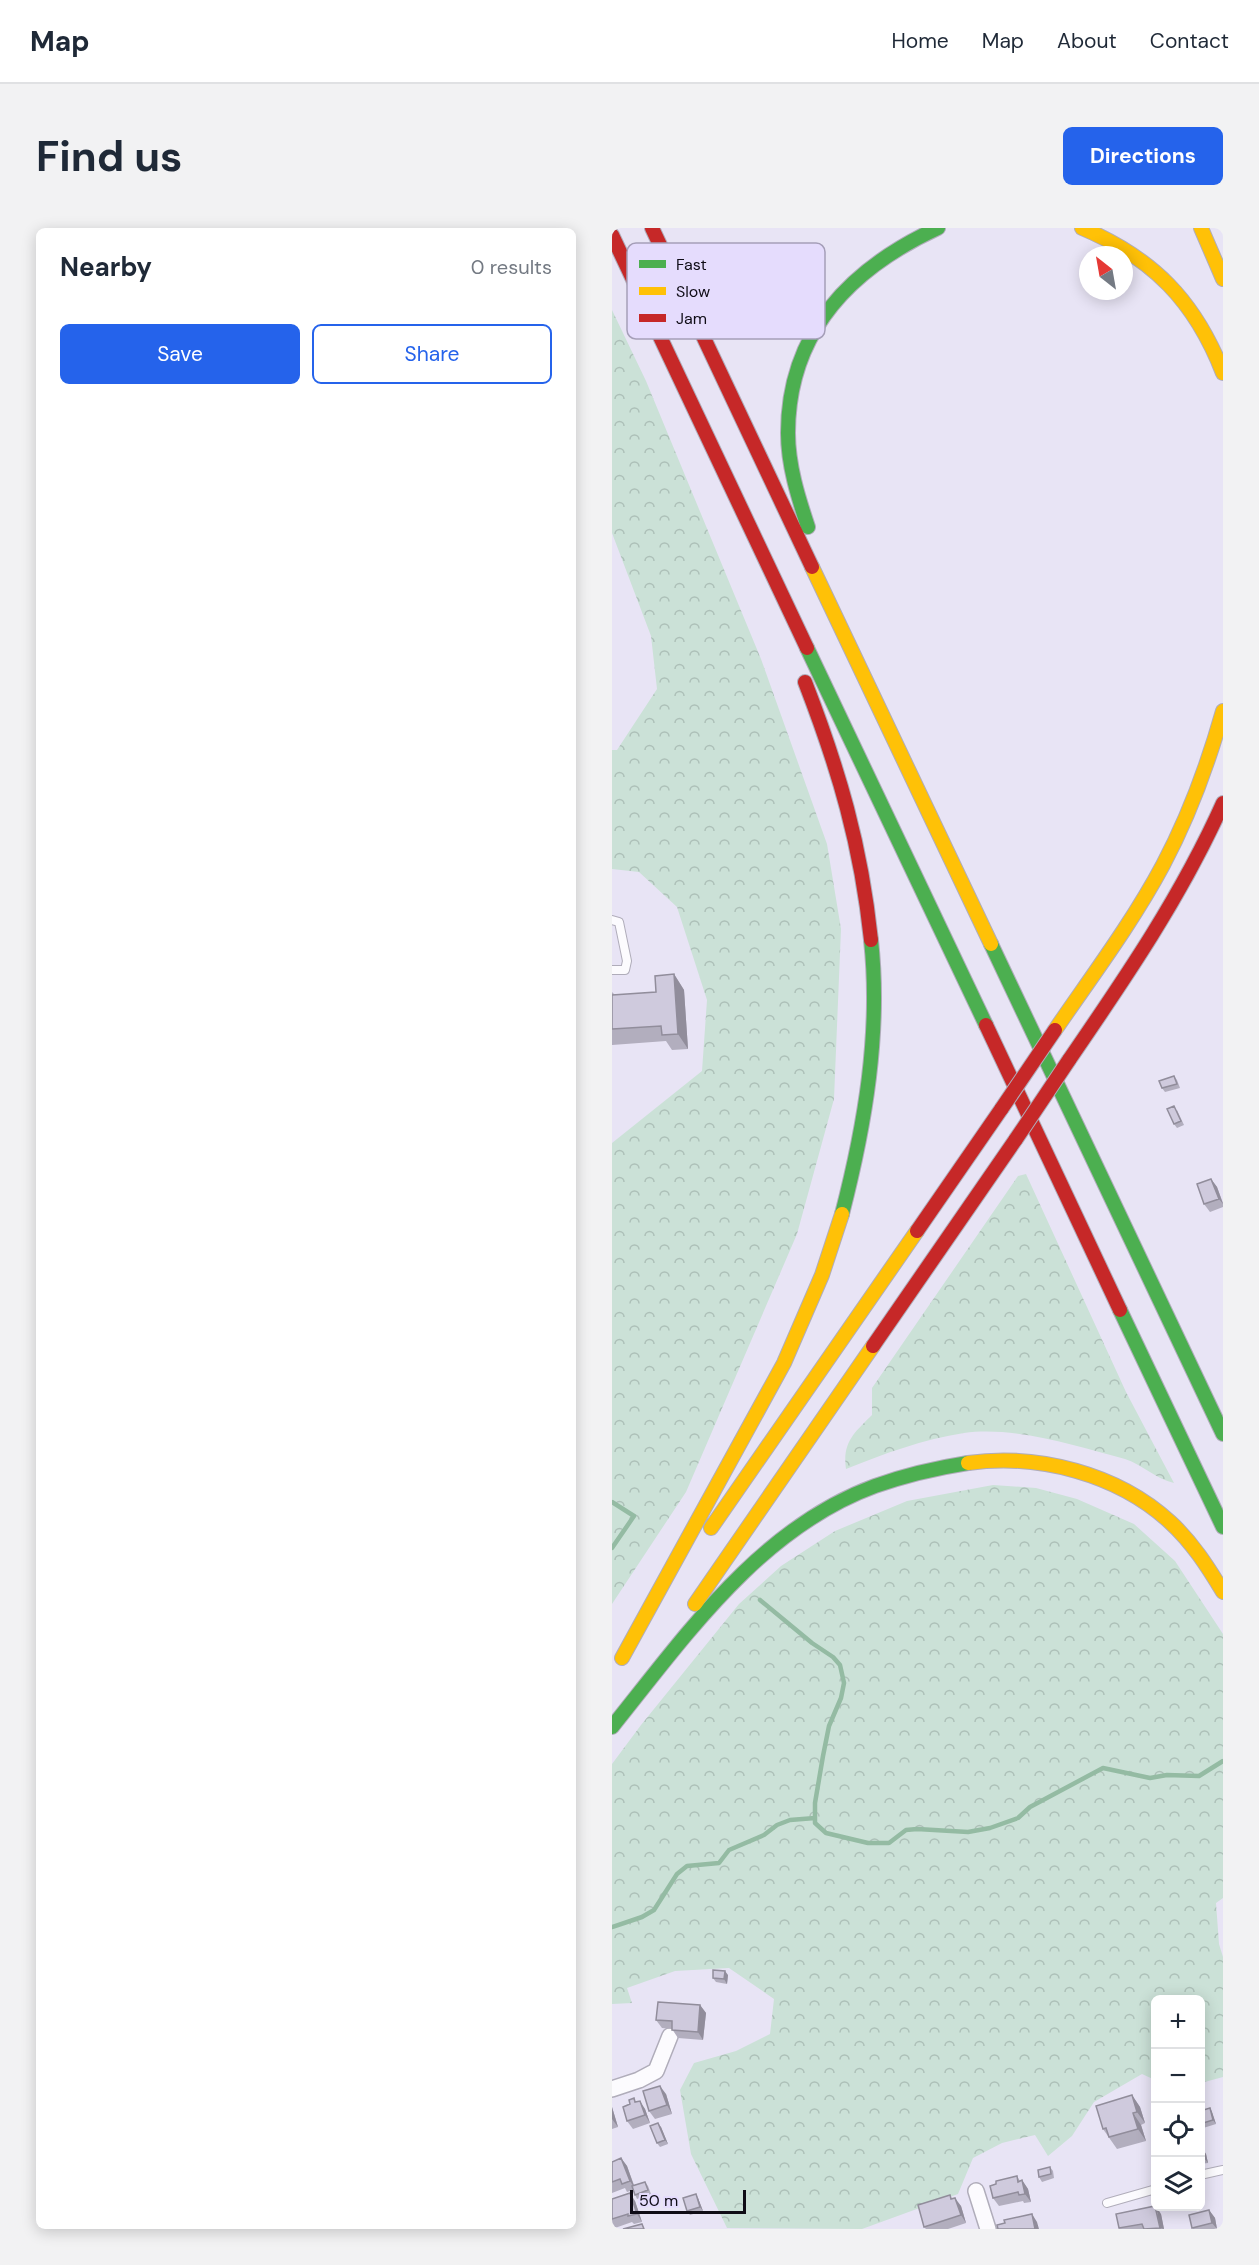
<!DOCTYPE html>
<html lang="en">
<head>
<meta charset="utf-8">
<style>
  :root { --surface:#fff; --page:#f2f2f3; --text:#1f2937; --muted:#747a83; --line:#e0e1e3; --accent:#2563eb }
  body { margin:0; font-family:"DM Sans",sans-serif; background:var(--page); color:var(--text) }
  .controls { position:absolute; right:18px; bottom:18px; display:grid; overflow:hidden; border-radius:9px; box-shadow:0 3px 15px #0003 }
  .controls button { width:54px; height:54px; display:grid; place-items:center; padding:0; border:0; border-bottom:2px solid var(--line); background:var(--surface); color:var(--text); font:30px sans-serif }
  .compass { position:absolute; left:467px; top:18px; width:54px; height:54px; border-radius:50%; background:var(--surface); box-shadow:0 3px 15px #0003; rotate:329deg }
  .scale { position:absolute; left:18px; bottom:15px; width:116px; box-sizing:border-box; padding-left:6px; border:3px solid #0f0c16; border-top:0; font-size:16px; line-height:21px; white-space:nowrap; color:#0f0c16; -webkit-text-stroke:4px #e5dcfd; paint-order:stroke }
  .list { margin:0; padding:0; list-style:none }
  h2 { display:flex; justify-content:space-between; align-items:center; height:78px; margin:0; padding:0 24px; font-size:26px }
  h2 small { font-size:20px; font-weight:400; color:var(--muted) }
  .actions { display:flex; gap:12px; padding:18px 24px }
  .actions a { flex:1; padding:14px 0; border:2px solid var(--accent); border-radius:9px; text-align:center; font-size:21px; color:var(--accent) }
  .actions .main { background:var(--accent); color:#fff }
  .icon { flex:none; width:33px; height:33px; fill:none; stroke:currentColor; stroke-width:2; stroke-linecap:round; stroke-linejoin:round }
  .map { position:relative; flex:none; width:611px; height:2001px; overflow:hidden; border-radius:9px }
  header { display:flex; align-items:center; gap:36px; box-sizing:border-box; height:84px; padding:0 30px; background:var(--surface); border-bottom:2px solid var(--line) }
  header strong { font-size:28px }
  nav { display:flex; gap:33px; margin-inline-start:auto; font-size:21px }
  .intro { display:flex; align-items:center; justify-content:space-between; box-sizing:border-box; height:144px; padding:0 36px }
  h1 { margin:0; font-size:42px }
  .button { padding:15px 27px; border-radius:9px; background:var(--accent); color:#fff; font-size:21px; font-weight:700 }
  main { display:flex; gap:36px; padding:0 36px }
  aside { flex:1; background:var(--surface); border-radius:9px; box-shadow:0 3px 15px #0003 }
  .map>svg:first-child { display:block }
</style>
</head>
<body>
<header>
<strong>Map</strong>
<nav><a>Home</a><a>Map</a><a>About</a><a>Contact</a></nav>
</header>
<div class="intro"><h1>Find us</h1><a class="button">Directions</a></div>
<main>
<aside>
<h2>Nearby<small>0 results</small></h2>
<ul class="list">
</ul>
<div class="actions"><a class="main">Save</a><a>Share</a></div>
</aside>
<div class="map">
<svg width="611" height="2001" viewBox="0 0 611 2001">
  <defs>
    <pattern id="forest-crowns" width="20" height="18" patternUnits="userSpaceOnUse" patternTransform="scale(1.5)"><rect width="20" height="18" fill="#cbe1d7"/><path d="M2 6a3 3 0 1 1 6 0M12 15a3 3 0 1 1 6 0" fill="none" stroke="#adc0b8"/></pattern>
  </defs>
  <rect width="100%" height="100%" fill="#e8e4f5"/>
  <!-- forest -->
  <path fill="url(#forest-crowns)" d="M 0,82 L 34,153 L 149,431 L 215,616 L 229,701 L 222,871 L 185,1006 L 74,1264 L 0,1376 L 0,915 L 90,843 L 95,772 L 65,679 L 27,644 L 0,641 L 0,522 L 5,522 L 45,461 L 39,408 L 0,305 Z
    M 414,946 L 514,1164 L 562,1255 C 544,1251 531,1237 513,1231 C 464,1218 403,1198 352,1205 C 312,1211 271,1226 234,1241 C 230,1214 243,1204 260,1187 L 260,1160 L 406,948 Z
    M 381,1257 L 424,1260 L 465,1271 L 522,1296 L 563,1333 L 611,1406 L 611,1670 L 604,1675 L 607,1716 L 611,1729 L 611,1849 L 589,1855 L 588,1772 L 544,1772 L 543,1852 L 530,1846 L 482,1874 L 460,1908 L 436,1928 L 423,1907 L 390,1915 L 361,1930 L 346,1966 L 250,2001 L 115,2000 L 79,1926 L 68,1862 L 82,1835 L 124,1823 L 158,1806 L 162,1771 L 117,1740 L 63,1743 L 15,1760 L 20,1775 L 0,1776 L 0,1536 L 29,1497 L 127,1376 L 169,1338 L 223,1303 L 295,1273 Z"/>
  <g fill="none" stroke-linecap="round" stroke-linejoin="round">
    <!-- stream -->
    <path stroke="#94bba3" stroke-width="4.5" d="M 0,1274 L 22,1288 L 0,1320
      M 148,1372 L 200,1415 L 221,1429 L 228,1437 L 232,1455 L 229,1470 L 217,1498 L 211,1528 L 203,1575 L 203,1595 L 214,1605 L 256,1615 L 277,1615 L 294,1602 L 305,1601 L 356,1604 L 378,1600 L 406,1590 L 418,1579 L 491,1540 L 538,1550 L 555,1547 L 587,1548 L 611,1533
      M 0,1699 L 30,1689 L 42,1682 L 65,1646 L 75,1638 L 107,1635 L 117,1622 L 152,1607 L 165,1597 L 178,1592 L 203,1590"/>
    <defs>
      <path id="lane" d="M 0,692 L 7,694 L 15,733 L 13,742 L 0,742
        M 588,1947 L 611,1942
        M 495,1975 L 544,1961"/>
      <path id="street" d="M 0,1861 L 27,1852 L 44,1843 L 58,1808
        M 364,1963 L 376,2001"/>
      <path id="fast" d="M 196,299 C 186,269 176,237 176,205 C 176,104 239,40 326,0
        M 195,420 L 374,797
        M 379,716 L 611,1206
        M 230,986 C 253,897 269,804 259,712
        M 508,1082 L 611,1299
        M 0,1499 C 74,1407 148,1300 263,1258 C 294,1247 324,1240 356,1235"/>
      <path id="slow" d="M 470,0 C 541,30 583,73 611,145
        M 589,0 L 611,51
        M 200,339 L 379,716
        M 443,802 C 480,748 520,695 551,637 C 577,588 596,536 611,483
        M 356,1235 C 426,1225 506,1246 558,1294 C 580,1314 596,1339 611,1364
        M 99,1300 L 305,1003
        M 83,1376 L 261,1118
        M 10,1430 L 172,1135 L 210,1047 L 230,986"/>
      <path id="jam" d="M 40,0 L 200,339
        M 0,7 L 195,420
        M 193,454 C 227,542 249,617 259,712
        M 374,797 L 508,1082
        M 457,832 C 514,749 570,667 611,575
        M 305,1003 L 390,880
        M 261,1118 L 404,911"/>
    </defs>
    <!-- lane casing -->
    <use href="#lane" stroke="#b0adba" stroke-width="10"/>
    <!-- street casing -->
    <use href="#street" stroke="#b0adba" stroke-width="18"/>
    <!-- fast casing -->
    <use href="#fast" stroke="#b0adba" stroke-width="16"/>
    <!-- slow casing -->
    <use href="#slow" stroke="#b0adba" stroke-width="16"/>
    <!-- jam casing -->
    <use href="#jam" stroke="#b0adba" stroke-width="16"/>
    <!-- lane -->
    <use href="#lane" stroke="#fcfbfe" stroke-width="8"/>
    <!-- street -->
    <use href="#street" stroke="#fcfbfe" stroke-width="15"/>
    <!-- fast -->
    <use href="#fast" stroke="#4caf50" stroke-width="14"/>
    <!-- slow -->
    <use href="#slow" stroke="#ffc107" stroke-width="14"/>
    <!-- jam -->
    <use href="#jam" stroke="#c62828" stroke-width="14"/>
    <defs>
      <path id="jam-bridge" d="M 390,880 L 443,802
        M 404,911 L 457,832"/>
    </defs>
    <!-- jam-bridge casing -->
    <use href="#jam-bridge" stroke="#b0adba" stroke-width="16" stroke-linecap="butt"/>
    <!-- jam-bridge -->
    <use href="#jam-bridge" stroke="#c62828" stroke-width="14"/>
  </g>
  <!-- wall -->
  <path fill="#b2aebe" d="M 62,746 L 72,762 L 76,821 L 60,822 L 54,813 L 0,817 L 0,764 L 3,767 L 44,764 Z
    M 562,848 L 565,852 L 568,860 L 553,864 L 550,860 Z
    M 565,882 L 572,897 L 565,900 L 562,896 Z
    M 599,951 L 605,959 L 611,975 L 611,979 L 598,984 L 592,976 Z
    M 116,1747 L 115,1756 L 104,1754 L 101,1750 Z
    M 88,1777 L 94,1785 L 91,1812 L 66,1810 L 60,1801 L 50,1800 L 44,1792 Z
    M 54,1866 L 60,1886 L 43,1891 L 37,1883 Z
    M 520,1867 L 528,1879 L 533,1895 L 529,1897 L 534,1913 L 505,1921 L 491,1901 Z
    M 25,1874 L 33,1881 L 38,1895 L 21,1901 L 15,1893 Z
    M 0,1879 L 6,1899 L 0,1901 Z
    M 598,1880 L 600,1884 L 604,1896 L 588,1901 L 588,1883 Z
    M 49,1899 L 56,1916 L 48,1919 L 45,1915 Z
    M 588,1922 L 594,1926 L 596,1935 L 588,1936 Z
    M 9,1930 L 15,1938 L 22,1957 L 33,1954 L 36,1958 L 39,1966 L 25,1971 L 21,1962 L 15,1964 L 13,1960 L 0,1965 L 0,1934 Z
    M 438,1939 L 441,1943 L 442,1950 L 430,1954 L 427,1949 Z
    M 405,1948 L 408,1953 L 410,1952 L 416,1961 L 419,1974 L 412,1975 L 411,1973 L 387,1978 L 381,1970 L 384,1956 Z
    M 338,1967 L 340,1971 L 349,1978 L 354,1995 L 336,2001 L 314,2001 L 312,1999 Z
    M 86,1970 L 91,1983 L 78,1987 L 75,1983 Z
    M 0,1971 L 23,1973 L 30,1994 L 22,1996 L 20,1994 L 3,2000 L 0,1996 Z
    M 597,1982 L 603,1990 L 605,2001 L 581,2001 L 577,1987 Z
    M 504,1986 L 549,1986 L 552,2001 L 507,2001 Z"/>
  <!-- shaded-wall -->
  <path fill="#918d9b" d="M 62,746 L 72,762 L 76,821 L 66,806 Z
    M 599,951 L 605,959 L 611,976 L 607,971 Z
    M 113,1743 L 116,1747 L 115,1756 L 112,1751 Z
    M 88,1777 L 94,1785 L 91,1812 L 86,1804 Z
    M 48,1858 L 54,1866 L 60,1886 L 55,1877 Z
    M 520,1867 L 528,1879 L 533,1895 L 525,1884 Z
    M 28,1873 L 33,1881 L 38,1895 L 33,1887 Z
    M 0,1879 L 6,1899 L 0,1891 Z
    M 598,1880 L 600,1884 L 604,1896 L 601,1892 Z
    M 521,1885 L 529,1897 L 534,1913 L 526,1901 Z
    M 46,1895 L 49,1899 L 56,1916 L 53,1912 Z
    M 591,1921 L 594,1926 L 596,1935 L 593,1931 Z
    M 9,1930 L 15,1938 L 23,1961 L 18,1953 Z
    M 410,1952 L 416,1961 L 419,1974 L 413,1966 Z
    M 18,1965 L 23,1973 L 30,1994 L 25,1986 Z
    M 84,1966 L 86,1970 L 91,1983 L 88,1979 Z
    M 343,1970 L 349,1978 L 354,1995 L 349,1987 Z
    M 544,1978 L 549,1986 L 552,2001 L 548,2000 Z
    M 597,1982 L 603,1990 L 605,2001 L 600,1995 Z
    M 420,1986 L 425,1994 L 427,2001 L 423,2001 Z"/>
  <!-- building -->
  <path fill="#cfcadd" stroke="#918d9b" stroke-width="1.5" d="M 62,746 L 66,806 L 50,807 L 49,798 L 0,801 L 0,767 L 44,764 L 43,748 Z
    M 562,848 L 565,856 L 550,860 L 547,853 Z
    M 562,878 L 569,893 L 562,896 L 555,881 Z
    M 599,951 L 607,971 L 592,976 L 585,956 Z
    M 101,1742 L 113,1743 L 112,1751 L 101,1750 Z
    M 46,1774 L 88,1777 L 86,1804 L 60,1802 L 60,1793 L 44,1792 Z
    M 48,1858 L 55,1877 L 37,1883 L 31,1863 Z
    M 520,1867 L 525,1884 L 521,1885 L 526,1901 L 497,1909 L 494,1900 L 491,1901 L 484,1878 Z
    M 22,1870 L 23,1874 L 28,1873 L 33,1887 L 15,1893 L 11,1879 L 18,1876 L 17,1872 Z
    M 598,1880 L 601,1892 L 588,1896 L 588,1883 Z
    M 46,1895 L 53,1912 L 45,1915 L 38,1898 Z
    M 591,1921 L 593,1931 L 588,1932 L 588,1922 Z
    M 9,1930 L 18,1953 L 10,1956 L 8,1951 L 0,1954 L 0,1934 Z
    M 438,1939 L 439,1946 L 427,1949 L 426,1942 Z
    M 405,1948 L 406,1954 L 410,1952 L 413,1966 L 407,1967 L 406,1964 L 381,1970 L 378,1958 L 384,1956 L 384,1953 Z
    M 33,1954 L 36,1962 L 23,1967 L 20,1958 Z
    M 18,1965 L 25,1986 L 16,1988 L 16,1986 L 0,1991 L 0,1971 Z
    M 84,1966 L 88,1979 L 75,1983 L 71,1970 Z
    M 338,1967 L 339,1971 L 343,1970 L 349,1987 L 312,1999 L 306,1977 Z
    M 543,1978 L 548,2000 L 532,2001 L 530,1996 L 507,2000 L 504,1986 Z
    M 597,1982 L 600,1995 L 580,2000 L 577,1987 Z
    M 420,1986 L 423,2001 L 386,2001 L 385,1997 L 393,1995 L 392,1992 Z
    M 30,1996 L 32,2001 L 11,2001 Z"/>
  <!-- legend -->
  <rect x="15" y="15" width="198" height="96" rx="9" fill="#e5dcfd" stroke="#a59eb8" stroke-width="1.5"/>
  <rect x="27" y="32" width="27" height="8" fill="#4caf50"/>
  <rect x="27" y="59" width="27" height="8" fill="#ffc107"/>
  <rect x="27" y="86" width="27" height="8" fill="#c62828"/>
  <g font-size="16" fill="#0f0c16">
    <text x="64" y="42">Fast</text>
    <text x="64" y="69">Slow</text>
    <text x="64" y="96">Jam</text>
  </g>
</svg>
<div class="controls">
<button>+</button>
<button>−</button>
<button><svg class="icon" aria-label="locate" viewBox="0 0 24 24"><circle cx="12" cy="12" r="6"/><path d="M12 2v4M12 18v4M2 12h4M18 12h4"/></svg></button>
<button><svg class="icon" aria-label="layers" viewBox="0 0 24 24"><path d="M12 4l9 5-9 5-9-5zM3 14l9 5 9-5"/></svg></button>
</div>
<svg class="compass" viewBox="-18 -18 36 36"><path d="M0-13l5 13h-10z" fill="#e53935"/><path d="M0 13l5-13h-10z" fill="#747a83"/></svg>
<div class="scale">50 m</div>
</div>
</main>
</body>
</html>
